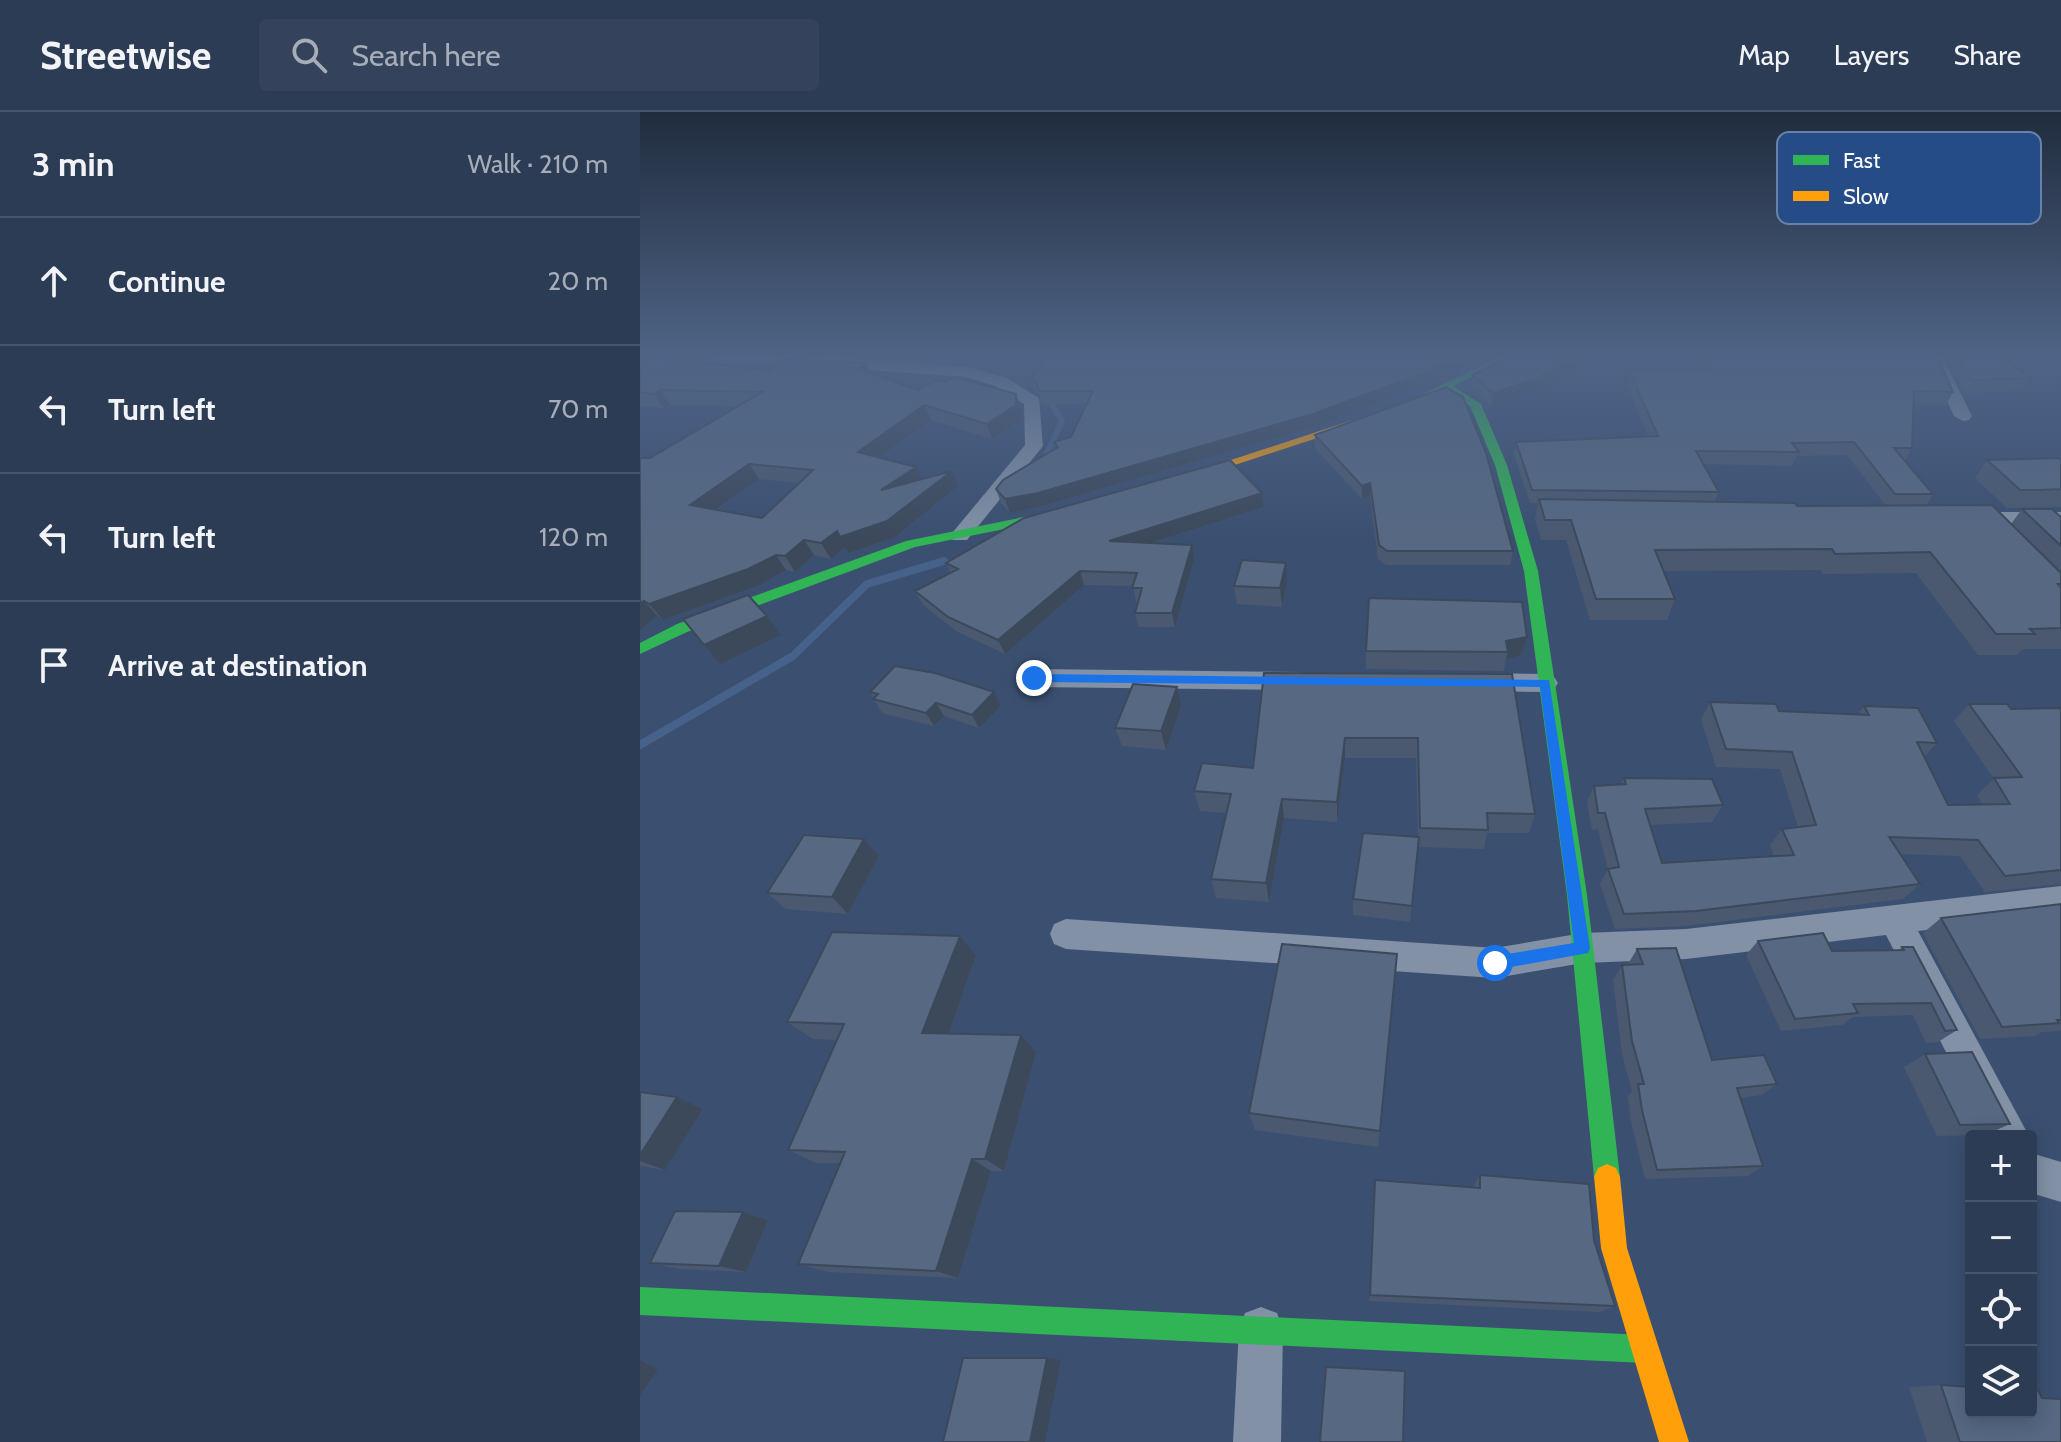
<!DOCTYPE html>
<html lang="en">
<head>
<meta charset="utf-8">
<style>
  :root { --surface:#2c3c55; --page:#34435b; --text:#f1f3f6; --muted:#a6adb9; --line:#48566c }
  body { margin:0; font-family:Cabin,sans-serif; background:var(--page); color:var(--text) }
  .controls { position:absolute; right:24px; bottom:24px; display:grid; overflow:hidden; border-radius:8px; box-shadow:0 4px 20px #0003 }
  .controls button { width:72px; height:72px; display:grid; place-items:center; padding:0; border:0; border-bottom:2px solid var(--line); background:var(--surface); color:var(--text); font:40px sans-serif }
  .stop { position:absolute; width:24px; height:24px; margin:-18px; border:6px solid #1a73e8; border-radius:50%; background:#fff }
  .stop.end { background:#1a73e8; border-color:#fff; box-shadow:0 2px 8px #0008 }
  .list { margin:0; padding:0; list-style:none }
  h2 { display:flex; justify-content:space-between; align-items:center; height:104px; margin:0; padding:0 32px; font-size:34px }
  h2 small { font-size:26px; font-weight:400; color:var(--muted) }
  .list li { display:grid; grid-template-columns:52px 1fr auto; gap:24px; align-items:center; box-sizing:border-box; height:128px; padding:0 32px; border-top:2px solid var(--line) }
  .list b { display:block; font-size:30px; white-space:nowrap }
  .list em { font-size:26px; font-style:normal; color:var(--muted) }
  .icon { flex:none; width:44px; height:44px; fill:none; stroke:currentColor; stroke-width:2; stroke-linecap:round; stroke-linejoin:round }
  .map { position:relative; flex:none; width:1421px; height:1330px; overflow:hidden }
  header { display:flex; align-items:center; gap:48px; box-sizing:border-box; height:112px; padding:0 40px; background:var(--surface); border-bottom:2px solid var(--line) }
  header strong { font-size:38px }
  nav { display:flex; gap:44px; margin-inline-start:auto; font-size:28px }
  .search { width:560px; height:72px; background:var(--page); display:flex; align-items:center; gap:20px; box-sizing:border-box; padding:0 28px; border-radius:8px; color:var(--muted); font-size:30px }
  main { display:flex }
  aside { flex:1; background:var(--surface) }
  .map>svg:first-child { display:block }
</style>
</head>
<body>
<header>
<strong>Streetwise</strong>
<div class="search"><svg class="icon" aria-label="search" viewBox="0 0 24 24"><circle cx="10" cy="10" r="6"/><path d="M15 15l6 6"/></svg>Search here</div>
<nav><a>Map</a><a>Layers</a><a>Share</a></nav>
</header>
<main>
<aside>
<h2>3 min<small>Walk · 210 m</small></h2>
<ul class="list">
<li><svg class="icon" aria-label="ahead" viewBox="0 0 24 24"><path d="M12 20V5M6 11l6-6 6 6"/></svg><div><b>Continue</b></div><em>20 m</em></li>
<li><svg class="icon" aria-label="left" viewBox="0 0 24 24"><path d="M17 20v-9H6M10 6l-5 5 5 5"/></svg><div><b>Turn left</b></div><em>70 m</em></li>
<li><svg class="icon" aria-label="left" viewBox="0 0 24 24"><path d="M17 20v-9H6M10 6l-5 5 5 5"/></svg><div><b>Turn left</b></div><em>120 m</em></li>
<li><svg class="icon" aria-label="arrive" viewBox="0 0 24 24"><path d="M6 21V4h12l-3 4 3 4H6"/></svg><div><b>Arrive at destination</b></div></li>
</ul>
</aside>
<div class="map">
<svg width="1421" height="1330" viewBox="0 0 1421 1330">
  <rect width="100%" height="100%" fill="#3b5071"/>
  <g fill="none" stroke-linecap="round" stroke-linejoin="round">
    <!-- stream-far1 -->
    <path stroke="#46618a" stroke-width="6" d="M 404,242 C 393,268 409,287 422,309 L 404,348"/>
    <!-- stream -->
    <path stroke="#46618a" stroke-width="8" d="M 0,633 L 153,544 L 227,472 L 304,449"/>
    <!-- street -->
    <path fill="#8291a6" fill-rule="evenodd" d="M 64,242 L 140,242 L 327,255 L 367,266 L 399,286 L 403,334 L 327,428 L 313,428 L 309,424 L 313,420 L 385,333 L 384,292 L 355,274 L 326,265 L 72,247 Z
      M 1285,242 L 1301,242 L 1332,304 L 1329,308 L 1323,309 L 1314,304 Z
      M 1327,400 L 1421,400 L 1421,412 L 1320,410 L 1317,406 L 1320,402 Z
      M 394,557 L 660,560 L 669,563 L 673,569 L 669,575 L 660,578 L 394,575 L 385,572 L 381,566 L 385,560 Z
      M 838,561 L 905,562 L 914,565 L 918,571 L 914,577 L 905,580 L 838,579 L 829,576 L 825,570 L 829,564 Z
      M 1421,774 L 1421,802 L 1278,819 L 1389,1024 L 1349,1024 L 1246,823 L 1046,847 L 943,851 L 855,866 L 426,837 L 414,832 L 410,822 L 414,812 L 426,807 L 855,836 L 943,821 L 1046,817 Z
      M 1391,1041 L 1421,1050 L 1421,1090 L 1391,1081 Z
      M 621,1195 L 637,1201 L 643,1217 L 641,1330 L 593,1330 L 599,1217 L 605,1201 Z"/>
    <!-- fast -->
    <path fill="#30b455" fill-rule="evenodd" d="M 867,242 L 880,242 L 813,274 L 841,292 L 867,353 L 898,459 L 947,783 L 980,1065 L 976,1074 L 967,1078 L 958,1074 L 954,1065 L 927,783 L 884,459 L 855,353 L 830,294 L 805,278 L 788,285 L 783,282 Z
      M 423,397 L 428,398 L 428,404 L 275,435 L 47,520 L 0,542 L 0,531 L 37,512 L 266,429 Z
      M 0,1175 L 1005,1223 L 1015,1227 L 1019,1237 L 1015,1247 L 1005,1251 L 0,1203 Z"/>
    <!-- slow -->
    <path fill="#ff9f0a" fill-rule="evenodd" d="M 725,304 L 731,307 L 729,309 L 546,369 L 536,366 Z
      M 967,1052 L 976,1056 L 980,1065 L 987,1136 L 1049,1330 L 1019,1330 L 961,1136 L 954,1065 L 958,1056 Z"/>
  </g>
  <!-- wall -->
  <path fill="#4a5970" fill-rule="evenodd" d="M 0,242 L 43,242 L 48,250 L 129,258 L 231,262 L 278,278 L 381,297 L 381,308 L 352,327 L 291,308 L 239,346 L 282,367 L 318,374 L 255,425 L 209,441 L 205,435 L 191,447 L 174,443 L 155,460 L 146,458 L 120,473 L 23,508 L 18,504 L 0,518 L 10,346 L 98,294 L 30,293 L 24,296 L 0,294 ZM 119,367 L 159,371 L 122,406 L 76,398 Z
    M 1050,242 L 1296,242 L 1313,280 L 1306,293 L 1274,292 L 1272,336 L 1265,349 L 1293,382 L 1286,394 L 1371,412 L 1382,397 L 1421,405 L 1421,537 L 1382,537 L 1377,543 L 1338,543 L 1276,461 L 1183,462 L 1181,458 L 1023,459 L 1035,487 L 1027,508 L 950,508 L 926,428 L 901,428 L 895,407 L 898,391 L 890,391 L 874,343 L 876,330 L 1008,324 L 986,271 L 989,258 L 1060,258 ZM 1207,343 L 1246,394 L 1157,394 L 1075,389 L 1079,380 L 1063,352 L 1152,354 L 1157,344 Z
    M 1304,242 L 1381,242 L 1382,243 L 1375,255 L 1390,266 L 1382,279 L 1324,281 Z
    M 832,263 L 892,280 L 851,294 L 831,276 Z
    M 391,267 L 798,267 L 673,315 L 402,394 L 370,401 L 361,391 L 356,377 L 416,336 L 414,330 L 431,325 L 447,292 L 402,292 L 400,283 L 395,280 Z
    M 675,323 L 873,439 L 870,453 L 746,453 L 738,447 L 730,384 L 722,387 L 675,336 Z
    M 1347,348 L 1421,348 L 1421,395 L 1367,396 L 1335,366 Z
    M 623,395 L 511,431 L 554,447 L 535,515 L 499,515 L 495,501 L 498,490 L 496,490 L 493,474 L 444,473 L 365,542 L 316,519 L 283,493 L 275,479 L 311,461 L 306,451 Z
    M 647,469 L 642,495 L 597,492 L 594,474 Z
    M 887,525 L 882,543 L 866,547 L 864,559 L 726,557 L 726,539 Z
    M 872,562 L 895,702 L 889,721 L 847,721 L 844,737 L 778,735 L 778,733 L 770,810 L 713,803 L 713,787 L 778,725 L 776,646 L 705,646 L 697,710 L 644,706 L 629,790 L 576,786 L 571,767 L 587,701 L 560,699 L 554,679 L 613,656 Z
    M 230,580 L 361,594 L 339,616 L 304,604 L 294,614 L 242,601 Z
    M 1070,590 L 1139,599 L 1218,602 L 1224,594 L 1297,631 L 1284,645 L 1308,693 L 1342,692 L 1337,683 L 1354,667 L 1314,609 L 1329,592 L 1371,597 L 1421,596 L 1421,772 L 1345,780 L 1320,744 L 1261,742 L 1280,772 L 1263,787 L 1046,814 L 975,817 L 960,772 L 968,757 L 958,717 L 952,718 L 947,690 L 954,674 L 981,672 L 984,666 L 1083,693 L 1072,710 L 1010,713 L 1022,751 L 1134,744 L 1130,733 L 1142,717 L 1158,715 L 1140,657 L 1076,655 L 1061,608 Z
    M 541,594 L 526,638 L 482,634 L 475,616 Z
    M 239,744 L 208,802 L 146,797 L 127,781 Z
    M 1421,792 L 1421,919 L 1402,920 L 1395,924 L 1340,927 L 1283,821 L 1301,806 Z
    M 320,824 L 336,844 L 308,922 L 396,940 L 364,1059 L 351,1059 L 318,1166 L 188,1160 L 158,1152 L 200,1051 L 176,1051 L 148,1038 L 197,928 L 173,927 L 147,910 Z
    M 1118,829 L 1192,839 L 1259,838 L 1262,835 L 1317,918 L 1298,930 L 1286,931 L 1273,903 L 1213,905 L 1202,913 L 1141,919 L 1106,843 Z
    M 997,837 L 1072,948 L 1137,972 L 1122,983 L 1100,986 L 1123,1054 L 1108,1064 L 1005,1067 L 991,1009 L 988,984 L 992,979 L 982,942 L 973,868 L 982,853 L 988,852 Z
    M 757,842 L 738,1035 L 615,1018 L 609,1001 Z
    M 1285,942 L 1370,1012 L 1345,1023 L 1297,1024 L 1264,955 Z
    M 0,980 L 37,985 L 63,997 L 25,1058 L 0,1054 Z
    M 840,1063 L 954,1128 L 975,1194 L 960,1200 L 729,1189 L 735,1068 L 833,1075 Z
    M 103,1100 L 128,1108 L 106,1160 L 40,1157 L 10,1151 Z
    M 1301,1273 L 1402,1286 L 1421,1330 L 1287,1330 L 1269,1275 Z"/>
  <!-- shaded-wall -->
  <path fill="#3c495b" d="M 33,242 L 43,242 L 49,252 L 24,247 Z
    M 826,242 L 850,242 L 798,267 L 673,315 L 402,394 L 370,401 L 365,387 Z
    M 945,242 L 966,242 L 892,280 L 851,294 L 853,281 Z
    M 226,251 L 232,265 L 219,257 Z
    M 20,278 L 30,293 L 24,296 L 14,282 Z
    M 376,282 L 381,297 L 381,308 L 352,327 L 347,312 Z
    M 284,293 L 291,308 L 226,355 L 218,340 Z
    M 109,352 L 119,367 L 61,408 L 50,393 Z
    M 276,355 L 283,371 L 241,378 Z
    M 312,359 L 318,374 L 255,425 L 209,441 L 205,435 L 191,447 L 181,431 L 197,419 Z
    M 730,371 L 730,384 L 722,387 L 722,374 Z
    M 622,381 L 623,395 L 473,443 L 469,429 Z
    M 164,428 L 174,443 L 155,460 L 145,444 Z
    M 552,433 L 554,447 L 535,515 L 532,501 Z
    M 136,443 L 146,458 L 120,473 L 23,508 L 9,492 Z
    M 646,451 L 647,469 L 642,495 L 640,476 Z
    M 440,459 L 444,473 L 365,542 L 358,528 Z
    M 4,489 L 18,504 L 0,518 L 0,491 Z
    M 127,504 L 141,523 L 80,552 L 64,533 Z
    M 887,525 L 882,543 L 866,547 L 868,540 L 866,529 Z
    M 537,575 L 541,594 L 526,638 L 521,619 Z
    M 354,580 L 361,594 L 339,616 L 332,603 Z
    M 296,591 L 304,604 L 294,614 L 286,601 Z
    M 705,626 L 705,646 L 697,710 L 697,690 Z
    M 642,687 L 644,706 L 629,790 L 626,771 Z
    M 224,727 L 239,744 L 208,802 L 192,785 Z
    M 320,824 L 336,844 L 302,939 L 282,921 Z
    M 381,923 L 396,940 L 364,1059 L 345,1047 Z
    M 37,985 L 63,997 L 25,1058 L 0,1049 L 0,1043 Z
    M 332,1047 L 351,1059 L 318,1166 L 296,1159 Z
    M 103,1100 L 128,1108 L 106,1160 L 79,1154 Z
    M 407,1246 L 421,1248 L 405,1330 L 390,1330 Z
    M 0,1248 L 18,1258 L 0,1283 Z"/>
  <!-- building -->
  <path fill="#566882" stroke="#3c495b" stroke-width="2" fill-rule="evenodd" d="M 0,242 L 33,242 L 24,247 L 129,258 L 142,247 L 226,251 L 219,257 L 278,278 L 297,268 L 304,270 L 314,265 L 376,282 L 376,293 L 347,312 L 284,293 L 218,340 L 276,355 L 241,378 L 312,359 L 247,409 L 200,425 L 197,419 L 181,431 L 164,428 L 145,444 L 136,443 L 108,457 L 9,492 L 4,489 L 0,491 L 0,346 L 10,346 L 122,280 L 20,278 L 14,282 L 0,280 ZM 109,352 L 173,358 L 122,406 L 50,393 Z
    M 409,242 L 826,242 L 799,255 L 673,302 L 398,381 L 365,387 L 356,377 L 363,368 L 418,335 L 414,330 L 431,325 L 453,279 L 399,279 L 397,271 L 391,267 Z
    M 876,242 L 945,242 L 895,267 L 853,281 L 832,263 Z
    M 1061,242 L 1296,242 L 1313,280 L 1274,279 L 1272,336 L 1254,336 L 1293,382 L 1255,382 L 1214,330 L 1152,331 L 1159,340 L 1056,339 L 1079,380 L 892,378 L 876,330 L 1018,324 L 989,258 L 1072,258 Z
    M 1318,242 L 1381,242 L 1382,243 L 1360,243 L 1390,266 L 1331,268 Z
    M 806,275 L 823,285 L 846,341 L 873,439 L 747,439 L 739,433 L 730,371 L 722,374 L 675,323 Z
    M 1418,346 L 1421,348 L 1421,377 L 1398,378 L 1380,378 L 1347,348 Z
    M 590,348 L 622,381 L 469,429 L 552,433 L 532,501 L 495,501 L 502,476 L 492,476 L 497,461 L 440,459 L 358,528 L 308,505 L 275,479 L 318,457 L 306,451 L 384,406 Z
    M 899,387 L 1155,391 L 1157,394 L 1352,393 L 1421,461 L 1421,472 L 1418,472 L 1421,476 L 1421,516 L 1390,517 L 1395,522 L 1356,522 L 1290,440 L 1195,442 L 1192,437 L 1015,438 L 1035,487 L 956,487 L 931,408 L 905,408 Z
    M 1382,397 L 1412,397 L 1421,405 L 1421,434 Z
    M 602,448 L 646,451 L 640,476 L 594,474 Z
    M 108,483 L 127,504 L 64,533 L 43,507 Z
    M 729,486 L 882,490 L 887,525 L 866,529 L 868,540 L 726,539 Z
    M 255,554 L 295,561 L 354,580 L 332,603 L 296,591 L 286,601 L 233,587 L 238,582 L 230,580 Z
    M 624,561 L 872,562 L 895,702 L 847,701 L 848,718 L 780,716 L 778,626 L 705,626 L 697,690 L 642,687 L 626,771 L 571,767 L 591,682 L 554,679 L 562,651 L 613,656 Z
    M 493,572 L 537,575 L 521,619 L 475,616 Z
    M 1070,590 L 1136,592 L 1139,599 L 1229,603 L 1224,594 L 1278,596 L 1297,631 L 1277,630 L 1308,693 L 1370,692 L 1354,666 L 1382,665 L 1329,592 L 1367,592 L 1371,597 L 1421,596 L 1421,758 L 1365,764 L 1338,728 L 1249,725 L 1280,772 L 1056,799 L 984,802 L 968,757 L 979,755 L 965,701 L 958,701 L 954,674 L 986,672 L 984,666 L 1072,667 L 1083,693 L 1005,697 L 1022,751 L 1154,743 L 1142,717 L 1176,713 L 1152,640 L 1086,637 Z
    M 723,721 L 779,725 L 772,794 L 713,787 Z
    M 164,723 L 224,727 L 192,785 L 127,781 Z
    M 1421,792 L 1421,908 L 1417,908 L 1419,911 L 1362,915 L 1301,806 Z
    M 192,820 L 320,824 L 282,921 L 381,923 L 345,1047 L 332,1047 L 296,1159 L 158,1152 L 205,1040 L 148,1038 L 204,912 L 147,910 Z
    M 1183,821 L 1192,839 L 1264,838 L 1262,835 L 1273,835 L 1317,918 L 1305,919 L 1291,891 L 1213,892 L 1218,901 L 1155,907 L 1118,829 Z
    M 642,832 L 757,842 L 740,1019 L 609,1001 Z
    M 1036,836 L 1072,948 L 1124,943 L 1137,972 L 1097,976 L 1123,1054 L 1017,1058 L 1002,998 L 998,972 L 1004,972 L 992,929 L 982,853 L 1003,852 L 997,837 Z
    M 1332,940 L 1370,1012 L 1320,1013 L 1285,942 Z
    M 0,980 L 37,985 L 0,1043 Z
    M 840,1063 L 949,1072 L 954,1128 L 975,1194 L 730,1183 L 735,1068 L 840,1076 Z
    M 35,1099 L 103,1100 L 79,1154 L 10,1151 Z
    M 323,1246 L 407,1246 L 390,1330 L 303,1330 Z
    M 686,1255 L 765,1259 L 763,1330 L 680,1330 Z
    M 1301,1273 L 1331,1275 L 1331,1300 L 1391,1300 L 1391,1278 L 1398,1278 L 1402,1286 L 1421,1287 L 1421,1330 L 1320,1330 Z"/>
  <!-- sky -->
  <linearGradient id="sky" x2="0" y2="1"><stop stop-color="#202c3e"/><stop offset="0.57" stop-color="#4f6486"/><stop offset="1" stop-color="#4f6486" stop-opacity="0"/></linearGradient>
  <rect width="1421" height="428" fill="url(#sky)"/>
  <!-- route -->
  <path fill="#1a73e8" d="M 394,562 L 909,568 L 950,836 L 948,841 L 855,858 L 847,851 L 855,844 L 934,831 L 900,575 L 394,570 L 388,566 Z"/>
  <!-- legend -->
  <rect x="1137" y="20" width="264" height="92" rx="12" fill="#254c87" stroke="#6682ab" stroke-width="2"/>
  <rect x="1153" y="43" width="36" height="10" fill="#30b455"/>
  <rect x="1153" y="79" width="36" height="10" fill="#ff9f0a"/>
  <g font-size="22" fill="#fff">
    <text x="1203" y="56">Fast</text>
    <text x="1203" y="92">Slow</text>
  </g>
</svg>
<div class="controls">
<button>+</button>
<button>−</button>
<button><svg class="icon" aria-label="locate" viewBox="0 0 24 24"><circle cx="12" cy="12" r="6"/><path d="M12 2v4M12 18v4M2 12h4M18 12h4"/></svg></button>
<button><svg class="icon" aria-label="layers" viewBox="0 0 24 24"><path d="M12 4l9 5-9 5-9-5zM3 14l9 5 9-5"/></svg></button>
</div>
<div class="stop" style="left:855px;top:851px"></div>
<div class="stop end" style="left:394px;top:566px"></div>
</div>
</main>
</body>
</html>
